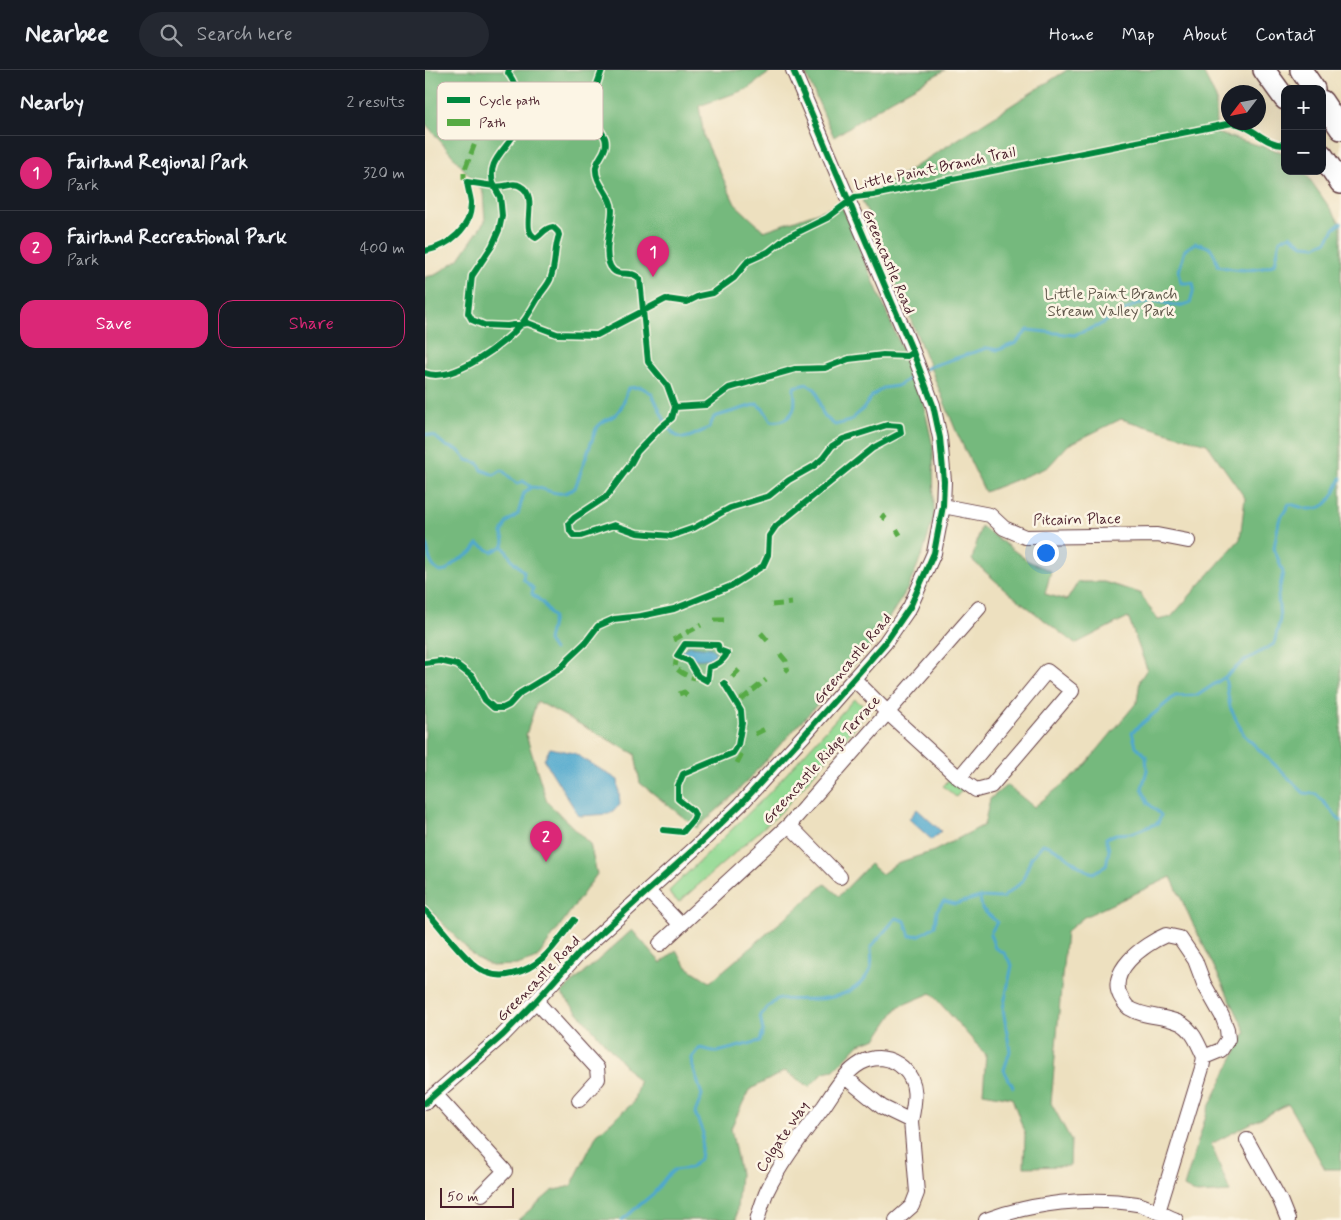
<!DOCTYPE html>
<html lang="en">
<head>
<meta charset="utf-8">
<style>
  :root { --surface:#171b24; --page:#242831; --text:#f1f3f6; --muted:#9ea1a6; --line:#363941; --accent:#db2777 }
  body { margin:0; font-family:Mynerve,sans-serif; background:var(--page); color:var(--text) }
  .controls { position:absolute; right:15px; top:15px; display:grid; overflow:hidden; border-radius:10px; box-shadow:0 5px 20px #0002 }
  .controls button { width:45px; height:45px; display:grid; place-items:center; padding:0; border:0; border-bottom:1px solid var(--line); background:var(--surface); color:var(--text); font:25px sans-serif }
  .compass { position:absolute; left:796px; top:15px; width:45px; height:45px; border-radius:50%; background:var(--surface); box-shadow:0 5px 20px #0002; rotate:238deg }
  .scale { position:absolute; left:15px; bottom:12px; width:74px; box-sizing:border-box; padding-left:5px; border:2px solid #4a1f2b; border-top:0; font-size:14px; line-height:18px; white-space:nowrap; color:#4a1f2b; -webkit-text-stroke:4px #fcf5e5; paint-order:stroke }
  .you { position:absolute; left:620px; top:482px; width:18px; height:18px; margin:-12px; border:4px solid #fff; border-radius:50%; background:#1a73e8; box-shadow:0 0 0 8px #1a73e833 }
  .badge { display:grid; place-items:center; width:32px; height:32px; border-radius:50%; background:var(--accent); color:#fff; font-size:16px; font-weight:700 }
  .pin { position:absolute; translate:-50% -41px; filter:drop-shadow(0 1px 2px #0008) }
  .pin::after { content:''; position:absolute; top:26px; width:18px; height:15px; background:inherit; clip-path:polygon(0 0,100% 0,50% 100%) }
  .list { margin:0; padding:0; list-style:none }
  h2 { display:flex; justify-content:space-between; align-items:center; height:65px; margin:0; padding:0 20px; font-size:21px }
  h2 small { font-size:16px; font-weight:400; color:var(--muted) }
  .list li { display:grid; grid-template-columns:32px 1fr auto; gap:15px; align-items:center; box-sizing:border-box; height:75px; padding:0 20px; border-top:1px solid var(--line) }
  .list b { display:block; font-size:19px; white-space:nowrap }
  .list p { margin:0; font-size:16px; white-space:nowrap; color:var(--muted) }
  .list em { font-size:16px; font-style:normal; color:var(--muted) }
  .actions { display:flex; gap:10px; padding:15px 20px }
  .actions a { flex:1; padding:11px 0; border:1px solid var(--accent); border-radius:15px; text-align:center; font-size:18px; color:var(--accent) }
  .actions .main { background:var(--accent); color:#fff }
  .icon { flex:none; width:28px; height:28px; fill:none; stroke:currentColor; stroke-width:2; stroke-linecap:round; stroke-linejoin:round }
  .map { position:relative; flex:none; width:916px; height:1150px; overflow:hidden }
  header { display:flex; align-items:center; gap:30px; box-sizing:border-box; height:70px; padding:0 25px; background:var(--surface); border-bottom:1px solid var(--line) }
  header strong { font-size:24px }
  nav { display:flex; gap:28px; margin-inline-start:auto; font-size:18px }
  .search { width:350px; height:45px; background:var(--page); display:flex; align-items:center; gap:12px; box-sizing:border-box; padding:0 18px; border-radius:28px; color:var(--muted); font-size:19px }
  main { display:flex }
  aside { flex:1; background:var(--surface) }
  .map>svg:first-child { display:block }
</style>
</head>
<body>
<header>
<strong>Nearbee</strong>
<div class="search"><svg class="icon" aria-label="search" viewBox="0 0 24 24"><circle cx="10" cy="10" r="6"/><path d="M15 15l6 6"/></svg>Search here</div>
<nav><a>Home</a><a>Map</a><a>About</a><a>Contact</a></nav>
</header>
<main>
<aside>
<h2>Nearby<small>2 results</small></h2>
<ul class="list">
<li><span class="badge">1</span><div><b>Fairland Regional Park</b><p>Park</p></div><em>320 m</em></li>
<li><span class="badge">2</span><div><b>Fairland Recreational Park</b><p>Park</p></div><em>400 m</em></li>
</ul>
<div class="actions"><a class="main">Save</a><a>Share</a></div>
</aside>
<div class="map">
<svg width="916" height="1150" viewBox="0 0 916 1150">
  <rect width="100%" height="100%" fill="#fcf5e5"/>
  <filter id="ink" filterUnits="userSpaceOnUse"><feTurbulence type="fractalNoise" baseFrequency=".02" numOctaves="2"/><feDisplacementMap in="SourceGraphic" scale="10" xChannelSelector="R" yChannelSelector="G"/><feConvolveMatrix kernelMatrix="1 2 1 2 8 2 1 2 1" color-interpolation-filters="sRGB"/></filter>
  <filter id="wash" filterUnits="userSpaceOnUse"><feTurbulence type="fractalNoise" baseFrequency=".0096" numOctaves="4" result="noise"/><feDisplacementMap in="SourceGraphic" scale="20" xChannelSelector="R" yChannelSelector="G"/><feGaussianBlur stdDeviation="1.12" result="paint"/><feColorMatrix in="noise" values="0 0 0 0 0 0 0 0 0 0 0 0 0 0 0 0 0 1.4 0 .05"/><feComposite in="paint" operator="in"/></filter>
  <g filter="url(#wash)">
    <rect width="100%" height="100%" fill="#ede0bf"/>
    <!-- green -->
    <path fill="#92d993" stroke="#6e7c5f" d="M 429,629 L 445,640 L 354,744 L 254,832 L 246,826 L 244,821 L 344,723 Z
      M 526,708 L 538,719 L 531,727 L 518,716 Z"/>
    <!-- forest -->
    <path fill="#75b97d" stroke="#606c54" d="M 0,0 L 348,0 L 322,19 L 274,36 L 279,67 L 310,134 L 339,161 L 416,134 L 497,327 L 508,377 L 509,446 L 499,480 L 483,518 L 447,575 L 309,725 L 272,758 L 215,713 L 210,684 L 112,631 L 101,665 L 122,732 L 165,774 L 172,804 L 112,888 L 92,895 L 67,896 L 51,888 L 0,835 L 0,207 L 10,205 L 34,189 L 60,151 L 58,122 L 0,53 Z
      M 379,0 L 520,0 L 464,31 L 409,67 Z
      M 642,0 L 777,0 L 791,28 L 791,63 L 860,83 L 860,101 L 879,101 L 916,154 L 916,1099 L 900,1099 L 863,1034 L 786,1074 L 805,1122 L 772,1124 L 759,1117 L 783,1039 L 821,962 L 768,854 L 746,807 L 659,847 L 641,862 L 626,1033 L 646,1070 L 645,1096 L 599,1097 L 600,1064 L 587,1028 L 558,1023 L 561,985 L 506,923 L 473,937 L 452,968 L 434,974 L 409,1000 L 399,1002 L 384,1017 L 360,1001 L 324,1020 L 306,1058 L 315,1104 L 311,1150 L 289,1149 L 285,1150 L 93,1150 L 127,1121 L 146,1116 L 172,1064 L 208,1033 L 214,1012 L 136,923 L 207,860 L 236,893 L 251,880 L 262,897 L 285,912 L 400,814 L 414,826 L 445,794 L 457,804 L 472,793 L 509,781 L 559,755 L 565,729 L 582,715 L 609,737 L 656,700 L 712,632 L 715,610 L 722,599 L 703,547 L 650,574 L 583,522 L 547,490 L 556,456 L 603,491 L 626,501 L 620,524 L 642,530 L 653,512 L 679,512 L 715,523 L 733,550 L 746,547 L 815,469 L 820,428 L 782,374 L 696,349 L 643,375 L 623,397 L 560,422 L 531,361 L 437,130 Z"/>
    <!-- water -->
    <path fill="#4fa8cd" stroke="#4c647c" d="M 265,576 L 286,578 L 291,583 L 286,588 C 276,590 267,590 258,586 L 257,581 L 262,577 Z
      M 125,678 L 149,683 L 193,710 L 195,735 L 184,744 L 154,746 L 119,690 Z
      M 492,739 L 516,761 L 507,770 L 484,749 Z"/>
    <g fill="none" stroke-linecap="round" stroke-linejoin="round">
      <!-- stream -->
      <path stroke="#4fa8cd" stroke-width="3" d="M 500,299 L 507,296 L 562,278 L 573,280 L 591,273 L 603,260 L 649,265 L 673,256 L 711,234 L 730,231 L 753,236 L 765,233 L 769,219 L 768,213 L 756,213 L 754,201 L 760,180 L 770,173 C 788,177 788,179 793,196 C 814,201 831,202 850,194 L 855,170 L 865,165 L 878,175 L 891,176 L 902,171 L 909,159 L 916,153
        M 0,364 L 9,366 L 21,376 L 33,380 L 42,390 L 53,393 L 57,400 L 69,405 L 77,400 L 92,414 L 98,411 L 106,417
        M 0,470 C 4,481 3,496 15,502 L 21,501 L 30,492 L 46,483 L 53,474 L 67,482 L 78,476 L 79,471 L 77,463 L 82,452 L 93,444 L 99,423 L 106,417 C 125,418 132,430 150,418 L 171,359 C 179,348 183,351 191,344 C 198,338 200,327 203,318 L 216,317 C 219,319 223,321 226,323 C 234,333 242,368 258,368 C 266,368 276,361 284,358 L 289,347 L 332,334 L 339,340 L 346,351 C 356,353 366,348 369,338 C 371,332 369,323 369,317 L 382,314 L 391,320 C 397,338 393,343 410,355 L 425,351 L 438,339 L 447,326 L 458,318 L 472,316 L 492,304
        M 78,476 L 88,491 L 99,502 L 98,509 L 108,518 L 107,524 L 117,532 L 128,547 L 123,571 L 129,580
        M 800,607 L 805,637 L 819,665 L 879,723 L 891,724 L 916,751
        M 555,827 L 557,839 L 572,852 L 565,864 L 570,878 L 579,883 L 587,895 L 578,939 L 585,981 L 579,1000 L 588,1017
        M 197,1150 L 229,1123 L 241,1107 L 249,1100 L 265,1098 L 275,1089 L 278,1063 L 270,1043 L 277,1025 L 268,997 L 267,988 L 275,978 L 292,982 L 335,971 L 338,961 L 335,945 L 352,929 C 383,930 429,934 445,900 C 448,894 446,883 446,877 L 471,848 L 480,851 L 485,866 L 495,865 L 510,856 L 512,840 L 519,831 L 530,834 L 555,827 L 577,828 L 597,812 L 606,788 L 618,774 C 638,779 649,797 668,803 L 681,796 L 684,780 L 681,768 L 691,764 L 707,763 L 733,753 L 736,745 L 723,733 L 717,718 L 722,700 L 721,686 L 711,676 L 707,662 L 750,626 L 773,625 L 800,607 L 819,591 L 849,574 L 855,549 L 853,526 L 858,502 L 849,478 L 854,451 L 864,434 C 870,435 877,438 884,439 C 904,440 910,423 916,408"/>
    </g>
  </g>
  <g filter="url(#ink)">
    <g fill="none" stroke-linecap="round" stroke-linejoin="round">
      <defs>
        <path id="minor" d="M 518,436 L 565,445 L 579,458 L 600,467 L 732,465 L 763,471
          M 429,609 L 462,642 L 534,708 L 622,601 L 647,621 L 566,716 L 551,720 L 534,708
          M 364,755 L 415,807
          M 223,821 L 255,854
          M 741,865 L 755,868 L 770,890 L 779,914 L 797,946 L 802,959 L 803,969 L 796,980 L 779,987 C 774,976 768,959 755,953 C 739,945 720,948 704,938 C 701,936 699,932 697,929 C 679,903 719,874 741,865 Z
          M 235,874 L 364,755 L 554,538
          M 111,931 L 172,998 L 173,1009 L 154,1030
          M 420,1007 L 457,1037 L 486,1051 L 492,1123 L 487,1136 L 471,1150
          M 10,1024 L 80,1101 L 57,1124
          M 0,1033 L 78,965 L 111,931 L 155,882 L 269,779 L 315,735 L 381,663 L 460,573 L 485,537 L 509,483 L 518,436 L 519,411 L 515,368 L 508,335 L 488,282 L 368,0
          M 822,1070 L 855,1130 L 863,1150
          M 733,1142 L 777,998 L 779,987
          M 332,1150 C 335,1141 338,1130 342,1121 C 357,1090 379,1063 399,1036 C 409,1021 420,1002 436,993 C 450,985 466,987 478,998 C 494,1012 490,1032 486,1051
          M 561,1150 C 607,1133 664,1126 712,1134 C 725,1137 739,1145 751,1150"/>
        <path id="highway" d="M 839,0 L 860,29
          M 876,0 L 889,19
          M 897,31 L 916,59
          M 897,85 L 916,113"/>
      </defs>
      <!-- minor casing -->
      <use href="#minor" stroke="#623c41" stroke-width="16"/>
      <!-- highway casing -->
      <use href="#highway" stroke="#623c41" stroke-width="24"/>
      <!-- minor -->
      <use href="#minor" stroke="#fff" stroke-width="14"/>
      <!-- highway -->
      <use href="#highway" stroke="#fff" stroke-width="21"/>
      <!-- quiet -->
      <path stroke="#57aa44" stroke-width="5" stroke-dasharray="10 5" stroke-linecap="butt" d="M 42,112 L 39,108 L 39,102 L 63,39 L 90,17
        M 456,445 L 461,449
        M 472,460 L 475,465
        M 347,535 L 367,533
        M 289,550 L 300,550
        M 336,563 L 343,571
        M 248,570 L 276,555
        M 355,584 L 361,591 L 362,599 L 364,601
        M 252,586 L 250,597 C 255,603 266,608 273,608
        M 307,607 L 316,598
        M 254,624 L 259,622 L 264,627
        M 316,630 L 341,610
        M 330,664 L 342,658
        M 312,693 L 318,681"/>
      <defs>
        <path id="cycleway" d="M 177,0 L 170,20 L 165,46 C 170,53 177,61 180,68 C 184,80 173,87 171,97 C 169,113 187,125 187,140 C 187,155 176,188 188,200 C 194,206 198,202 205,204 C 209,204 213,207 215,209 L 223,292 L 242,315 L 250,337 L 281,335 L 304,318 L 370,299 L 400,298 L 424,289 L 458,285 L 482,286 L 488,282
          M 0,181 C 24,176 47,158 46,132 C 45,125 43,119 42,112 L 69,116 L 75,127 L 76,135 L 77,146 L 74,160 L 67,176 L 47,206 L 43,243 L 47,250 L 59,255 L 82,256 L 103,253 L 132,264 L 172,265 L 241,229 L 262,232 L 274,226 L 288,223 L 309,208 L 323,191 L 343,182 L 361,168 L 402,148 L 430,127 L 448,125 L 807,53 C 826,54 839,75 860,75
          M 0,303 C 27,314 82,273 98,252 C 105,243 110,233 116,223 C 120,218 125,212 126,207 C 131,193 129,179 134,165 L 133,162 L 128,157 C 119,158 118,164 111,168 C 93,160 116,127 95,116 C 88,111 78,119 69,116 C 60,91 81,81 91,61 C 95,52 93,26 90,17 C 89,12 86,7 83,3 L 84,0
          M 260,574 L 293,575 L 294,580 L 302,583 C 300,590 290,596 284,597 L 282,611 L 273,606 L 264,591 L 252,586 Z
          M 0,593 L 15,591 L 32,595 L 48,607 L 60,630 L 69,638 L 78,638 L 84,635 L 95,623 L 136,598 L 143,589 L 160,573 L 173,556 L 189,549 L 216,546 L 249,539 L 306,516 L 338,496 L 343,485 L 344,466 L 351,456 L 448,378 L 476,363 L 475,356 L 462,355 L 418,369 L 407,376 L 398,388 L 389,396 L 364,410 L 344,426 L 305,438 L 269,458 L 246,466 L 212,463 L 189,455 L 156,466 L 149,466 L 145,461 L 144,453 L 149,448 L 181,427 L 205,395 L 212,382 L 236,357 L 247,348 L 250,337
          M 238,760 L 258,762 L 268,750 L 270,745 L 268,741 L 253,729 L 253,716 L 258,704 L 308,683 L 313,675 L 317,653 L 316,641 L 299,613
          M 0,840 C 16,857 29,876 46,892 C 58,904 71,908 87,904 C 118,897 130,874 149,850
          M 0,1033 L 78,965 L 111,931 L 155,882 L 269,779 L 315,735 L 381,663 L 460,573 L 485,537 L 509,483 L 518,436 L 519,411 L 515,368 L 508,335 L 488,282 L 368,0"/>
      </defs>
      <!-- cycleway casing -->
      <use href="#cycleway" stroke="#fcf5e5" stroke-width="9"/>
      <!-- cycleway -->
      <use href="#cycleway" stroke="#00873e" stroke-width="6"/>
    </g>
  </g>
  <g text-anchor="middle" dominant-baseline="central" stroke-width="5" stroke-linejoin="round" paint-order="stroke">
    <!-- street labels -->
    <g font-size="15" fill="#4a1f2b" stroke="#fcf5e5">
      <text transform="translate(510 99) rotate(-12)">Little Paint Branch Trail</text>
      <text transform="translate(463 192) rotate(67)">Greencastle Road</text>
      <text transform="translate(652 450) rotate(-1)">Pitcairn Place</text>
      <text transform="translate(428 589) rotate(-50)">Greencastle Road</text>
      <text transform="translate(397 690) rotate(-48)">Greencastle Ridge Terrace</text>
      <text transform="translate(114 909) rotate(-46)">Greencastle Road</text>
      <text transform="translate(358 1067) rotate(-56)">Colgate Way</text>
    </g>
    <!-- park labels -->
    <g font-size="15" fill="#60574a" stroke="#fcf5e5">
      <text x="686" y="225">Little Paint Branch<tspan x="686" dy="17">Stream Valley Park</tspan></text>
    </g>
  </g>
  <!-- legend -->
  <rect x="12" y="12" width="166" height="58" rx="8" fill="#fcf5e5" stroke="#c7b5ad" stroke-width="1"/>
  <rect x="22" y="27" width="23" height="6" fill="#00873e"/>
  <rect x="22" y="49" width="23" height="7" fill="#57aa44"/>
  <g font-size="14" fill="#4a1f2b">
    <text x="54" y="35">Cycle path</text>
    <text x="54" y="57">Path</text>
  </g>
</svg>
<div class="controls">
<button>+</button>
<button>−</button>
</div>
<svg class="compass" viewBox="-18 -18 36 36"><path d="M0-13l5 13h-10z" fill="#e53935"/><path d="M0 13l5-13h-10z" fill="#9ea1a6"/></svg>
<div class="scale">50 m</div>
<div class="you"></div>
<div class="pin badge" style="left:228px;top:207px">1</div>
<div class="pin badge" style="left:121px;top:792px">2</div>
</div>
</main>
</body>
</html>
